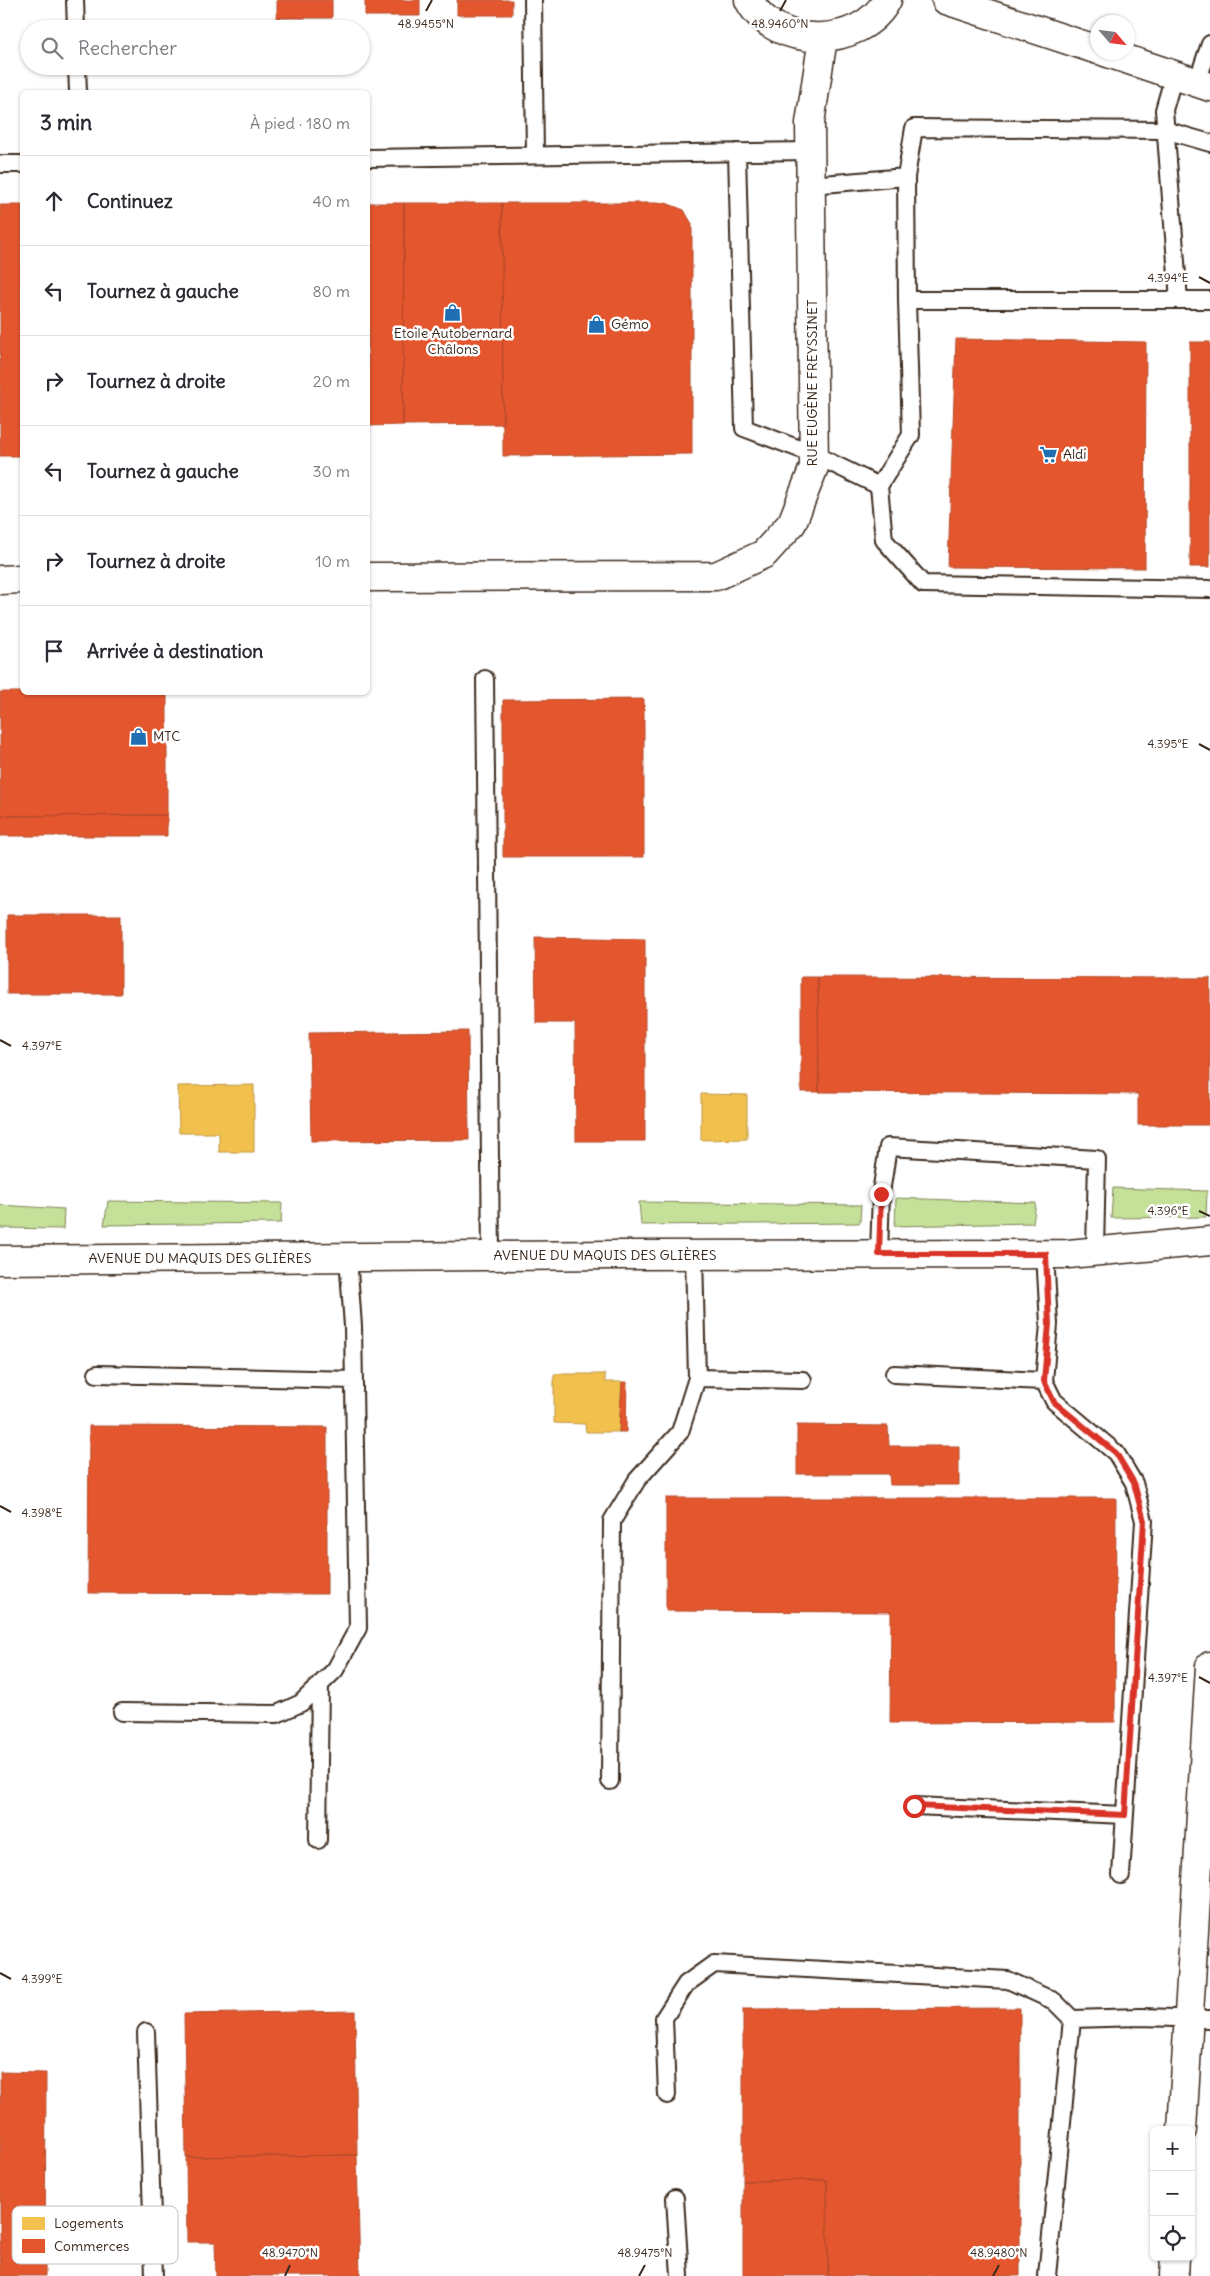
<!DOCTYPE html>
<html lang="fr">
<head>
<meta charset="utf-8">
<style>
  :root { --surface:#fff; --page:#f7f7f7; --text:#2b2b33; --muted:#7c7c81; --line:#e1e1e2 }
  body { margin:0; font-family:Delius,sans-serif; background:var(--page); color:var(--text) }
  .controls { position:absolute; right:15px; bottom:15px; display:grid; overflow:hidden; border-radius:8px; box-shadow:0 1px 4px #0004 }
  .controls button { width:45px; height:45px; display:grid; place-items:center; padding:0; border:0; border-bottom:1px solid var(--line); background:var(--surface); color:var(--text); font:25px sans-serif }
  .compass { position:absolute; left:1090px; top:15px; width:45px; height:45px; border-radius:50%; background:var(--surface); box-shadow:0 1px 4px #0004; rotate:118deg }
  .stop { position:absolute; width:15px; height:15px; margin:-11px; border:4px solid #d93025; border-radius:50%; background:#fff }
  .stop.end { background:#d93025; border-color:#fff; box-shadow:0 1px 5px #0008 }
  .list { margin:0; padding:0; list-style:none }
  h2 { display:flex; justify-content:space-between; align-items:center; height:65px; margin:0; padding:0 20px; font-size:21px }
  h2 small { font-size:16px; font-weight:400; color:var(--muted) }
  .list li { display:grid; grid-template-columns:32px 1fr auto; gap:15px; align-items:center; box-sizing:border-box; height:90px; padding:0 20px; border-top:1px solid var(--line) }
  .list b { display:block; font-size:19px; white-space:nowrap }
  .list em { font-size:16px; font-style:normal; color:var(--muted) }
  .icon { flex:none; width:28px; height:28px; fill:none; stroke:currentColor; stroke-width:2; stroke-linecap:round; stroke-linejoin:round }
  .map { position:relative; flex:none; width:1210px; height:2276px; overflow:hidden }
  .search { position:absolute; background:var(--surface); box-shadow:0 1px 4px #0004; left:20px; top:20px; width:350px; height:55px; display:flex; align-items:center; gap:12px; box-sizing:border-box; padding:0 18px; border-radius:28px; color:var(--muted); font-size:19px }
  .panel { position:absolute; background:var(--surface); box-shadow:0 1px 4px #0004; left:20px; top:90px; width:350px; height:605px; border-radius:8px }
  .map>svg:first-child { display:block }
</style>
</head>
<body>
<div class="map">
<svg width="1210" height="2276" viewBox="0 0 1210 2276">
  <rect width="100%" height="100%" fill="#fff"/>
  <filter id="ink" filterUnits="userSpaceOnUse"><feTurbulence type="fractalNoise" baseFrequency=".02" numOctaves="2"/><feDisplacementMap in="SourceGraphic" scale="10" xChannelSelector="R" yChannelSelector="G"/><feConvolveMatrix kernelMatrix="1 2 1 2 8 2 1 2 1" color-interpolation-filters="sRGB"/></filter>
  <g filter="url(#ink)">
    <!-- green -->
    <path fill="#c5e098" stroke="#80855b" d="M 1113,1188 L 1207,1191 L 1206,1217 L 1111,1218 Z
      M 896,1198 L 1036,1203 L 1033,1223 L 895,1226 Z
      M 108,1201 L 282,1203 L 281,1223 L 104,1225 Z
      M 639,1202 L 861,1205 L 860,1223 L 641,1225 Z
      M 0,1205 L 64,1209 L 63,1229 L 0,1228 Z"/>
    <!-- homes -->
    <path fill="#f2c14e" stroke="#bb9440" d="M 254,1085 L 254,1152 L 219,1152 L 219,1133 L 179,1133 L 178,1086 Z
      M 701,1094 L 747,1095 L 747,1139 L 701,1140 Z
      M 554,1374 L 605,1374 L 605,1382 L 622,1382 L 619,1432 L 586,1432 L 585,1424 L 554,1423 Z"/>
    <!-- shops -->
    <path fill="#e4572e" stroke="#b14a29" d="M 277,0 L 332,0 L 332,18 L 277,18 Z
      M 365,0 L 420,0 L 420,16 L 365,16 Z
      M 457,0 L 512,0 L 512,15 L 457,15 Z
      M 368,203 L 404,203 L 403,425 L 368,426 Z
      M 404,203 L 502,203 L 503,424 L 403,425 Z
      M 502,203 L 666,203 L 684,210 L 692,224 L 692,454 L 503,456 Z
      M 0,205 L 22,205 L 22,456 L 0,456 Z
      M 956,339 L 1146,342 L 1145,568 L 948,567 Z
      M 1190,342 L 1210,342 L 1210,567 L 1190,567 Z
      M 22,690 L 22,692 L 167,692 L 167,815 L 0,816 L 0,692 L 20,692 Z
      M 644,699 L 644,857 L 503,857 L 503,700 Z
      M 167,815 L 167,836 L 0,836 L 0,816 Z
      M 7,915 L 121,915 L 121,994 L 7,994 Z
      M 535,937 L 645,939 L 645,1141 L 576,1141 L 575,1023 L 536,1023 Z
      M 801,977 L 818,977 L 819,1092 L 801,1092 Z
      M 818,977 L 1210,978 L 1210,1125 L 1138,1125 L 1138,1094 L 819,1092 Z
      M 468,1031 L 469,1140 L 311,1141 L 309,1033 Z
      M 622,1382 L 627,1382 L 626,1432 L 619,1432 Z
      M 797,1425 L 888,1426 L 889,1446 L 959,1446 L 959,1485 L 890,1485 L 889,1474 L 797,1474 Z
      M 89,1426 L 327,1427 L 327,1594 L 88,1593 Z
      M 666,1498 L 1116,1498 L 1115,1722 L 890,1723 L 891,1612 L 666,1611 Z
      M 1020,2008 L 1020,2276 L 828,2276 L 827,2180 L 743,2181 L 743,2009 Z
      M 355,2011 L 357,2155 L 186,2157 L 184,2014 Z
      M 0,2072 L 46,2073 L 45,2276 L 0,2276 Z
      M 357,2155 L 360,2276 L 216,2276 L 215,2242 L 187,2242 L 186,2157 Z
      M 827,2180 L 828,2276 L 743,2276 L 743,2181 Z"/>
    <g fill="none" stroke-linecap="round" stroke-linejoin="round">
      <defs>
        <path id="lane" d="M 75,0 L 76,29
          M 533,0 L 535,155
          M 77,66 L 78,92
          M 1174,75 L 1164,110 L 1179,300
          M 1197,82 L 1210,44
          M 737,152 L 744,428 L 813,454 L 879,486 L 911,435 L 907,300
          M 368,158 L 810,151
          M 0,164 L 22,164
          M 906,177 L 914,128 L 1165,130 L 1210,143
          M 811,185 L 906,177 L 907,300 L 1210,300
          M 879,486 L 884,540 L 923,584 L 1210,589
          M 485,679 L 491,1256
          M 879,1254 L 881,1193 L 888,1147 L 1097,1159 L 1095,1251
          M 1045,1254 L 1049,1324 L 1044,1381 L 1054,1401 L 1116,1453 L 1134,1483 L 1144,1521 L 1121,1875
          M 97,1374 L 354,1380
          M 894,1374 L 1044,1381
          M 697,1378 L 803,1380
          M 122,1712 L 277,1714 L 301,1703 L 335,1670 L 358,1628 L 353,1326 L 348,1257
          M 610,1781 L 612,1521 L 637,1480 L 680,1432 L 697,1378 L 694,1255
          M 914,1806 L 1125,1815
          M 318,1840 L 320,1684
          M 146,2032 L 154,2276
          M 667,2095 L 664,2018 L 686,1984 L 714,1964 L 1008,1980 L 1054,2001 L 1072,2019 L 1140,2017 L 1210,2019
          M 675,2198 L 680,2276
          M 1047,2276 L 1072,2019"/>
        <path id="street" d="M 749,0 C 775,50 861,49 887,0
          M 946,0 L 1098,50
          M 1105,52 L 1210,87
          M 368,577 L 716,576 L 764,554 L 792,523 L 814,467 L 810,123 L 823,38
          M 0,580 L 22,579
          M 1182,2130 L 1210,1666
          M 1174,2276 L 1175,2257"/>
        <path id="secondary" d="M 0,1260 L 615,1255 L 1068,1254 L 1210,1241"/>
      </defs>
      <!-- lane casing -->
      <use href="#lane" stroke="#3b2a1e" stroke-width="20"/>
      <!-- street casing -->
      <use href="#street" stroke="#3b2a1e" stroke-width="31"/>
      <!-- secondary casing -->
      <use href="#secondary" stroke="#3b2a1e" stroke-width="31"/>
      <!-- lane -->
      <use href="#lane" stroke="#fff" stroke-width="16"/>
      <!-- street -->
      <use href="#street" stroke="#fff" stroke-width="28"/>
      <!-- secondary -->
      <use href="#secondary" stroke="#fff" stroke-width="28"/>
    </g>
  </g>
  <g fill="none" stroke-linecap="round" stroke-linejoin="round" filter="url(#ink)">
    <!-- route -->
    <path stroke="#d93025" stroke-width="6" d="M 881,1194 L 879,1254 L 1046,1254 L 1049,1324 L 1044,1381 L 1054,1402 L 1116,1453 L 1134,1483 L 1144,1521 L 1125,1815 L 914,1806"/>
  </g>
  <!-- ticks -->
  <path fill="none" stroke="#3b2a1e" stroke-width="2" d="M 426,11 L 432,0M 780,11 L 786,0M 1199,277 L 1210,283M 1199,744 L 1210,750M 0,1040 L 11,1046M 1199,1211 L 1210,1216M 0,1506 L 11,1512M 1199,1677 L 1210,1683M 0,1973 L 11,1979M 285,2276 L 290,2265M 639,2276 L 645,2265M 993,2276 L 999,2265"/>
  <!-- icons -->
  <defs>
    <symbol id="shop-bare" viewBox="-9 -9 18 18"><path d="M-5-2.5h2.3a2.7 3.5 0 0 1 5.4 0H5L5.5 6h-11ZM-1.5-2.5h3a1.5 2.3 0 0 0-3 0Z" fill="#1f6fb2" stroke="#fff" stroke-width="2.5" paint-order="stroke"/></symbol>
    <symbol id="supermarket-bare" viewBox="-9 -9 18 18"><path d="M-6-5.5h2.5l.6 2H6L4.5 2H-2.5L-4.4-4H-6ZM-1.5 3.2a1.3 1.3 0 1 0 .1 0ZM3 3.2a1.3 1.3 0 1 0 .1 0Z" fill="#1f6fb2" stroke="#fff" stroke-width="2.5" paint-order="stroke"/></symbol>
  </defs>
  <g fill-rule="evenodd">
    <use href="#shop-bare" x="440" y="300" width="25" height="25"/>
    <use href="#shop-bare" x="584" y="312" width="25" height="25"/>
    <use href="#supermarket-bare" x="1036" y="442" width="25" height="25"/>
    <use href="#shop-bare" x="126" y="724" width="25" height="25"/>
  </g>
  <g text-anchor="middle" dominant-baseline="central" stroke-width="5" stroke-linejoin="round" paint-order="stroke">
    <!-- poi labels -->
    <g font-size="14" fill="#3b2a1e" stroke="#fff" text-anchor="start">
      <text x="611" y="324">Gémo</text>
      <text x="453" y="333" text-anchor="middle">Etoile Autobernard<tspan x="453" dy="16">Châlons</tspan></text>
      <text x="1063" y="454">Aldi</text>
      <text x="153" y="736">MTC</text>
    </g>
    <!-- street labels -->
    <g font-size="14" fill="#3b2a1e" stroke="#fff">
      <text transform="translate(812 383) rotate(-90)">RUE EUGÈNE FREYSSINET</text>
      <text x="605" y="1255">AVENUE DU MAQUIS DES GLIÈRES</text>
      <text x="200" y="1258">AVENUE DU MAQUIS DES GLIÈRES</text>
    </g>
  </g>
  <!-- legend -->
  <rect x="12" y="2206" width="166" height="58" rx="8" fill="#fff" stroke="#c4bfbc" stroke-width="1"/>
  <rect x="22" y="2217" width="23" height="13" fill="#f2c14e"/>
  <rect x="22" y="2239" width="23" height="14" fill="#e4572e"/>
  <g font-size="14" fill="#3b2a1e">
    <text x="54" y="2228">Logements</text>
    <text x="54" y="2251">Commerces</text>
  </g>
  <g font-size="12" text-anchor="middle" fill="#3b2a1e" stroke="#fff" stroke-width="5" stroke-linejoin="round" paint-order="stroke">
    <text x="426" y="28">48.9455°N</text>
    <text x="780" y="28">48.9460°N</text>
    <text x="1168" y="282">4.394°E</text>
    <text x="1168" y="748">4.395°E</text>
    <text x="42" y="1050">4.397°E</text>
    <text x="1168" y="1215">4.396°E</text>
    <text x="42" y="1517">4.398°E</text>
    <text x="1168" y="1682">4.397°E</text>
    <text x="42" y="1983">4.399°E</text>
    <text x="290" y="2257">48.9470°N</text>
    <text x="645" y="2257">48.9475°N</text>
    <text x="999" y="2257">48.9480°N</text>
  </g>
</svg>
<div class="controls">
<button>+</button>
<button>−</button>
<button><svg class="icon" aria-label="locate" viewBox="0 0 24 24"><circle cx="12" cy="12" r="6"/><path d="M12 2v4M12 18v4M2 12h4M18 12h4"/></svg></button>
</div>
<svg class="compass" viewBox="-18 -18 36 36"><path d="M0-13l5 13h-10z" fill="#e53935"/><path d="M0 13l5-13h-10z" fill="#7c7c81"/></svg>
<div class="stop" style="left:914px;top:1806px"></div>
<div class="stop end" style="left:881px;top:1194px"></div>
<div class="search"><svg class="icon" aria-label="search" viewBox="0 0 24 24"><circle cx="10" cy="10" r="6"/><path d="M15 15l6 6"/></svg>Rechercher</div>
<section class="panel">
<h2>3 min<small>À pied · 180 m</small></h2>
<ul class="list">
<li><svg class="icon" aria-label="ahead" viewBox="0 0 24 24"><path d="M12 20V5M6 11l6-6 6 6"/></svg><div><b>Continuez</b></div><em>40 m</em></li>
<li><svg class="icon" aria-label="left" viewBox="0 0 24 24"><path d="M17 20v-9H6M10 6l-5 5 5 5"/></svg><div><b>Tournez à gauche</b></div><em>80 m</em></li>
<li><svg class="icon" aria-label="right" viewBox="0 0 24 24"><path d="M7 20v-9h11M14 6l5 5-5 5"/></svg><div><b>Tournez à droite</b></div><em>20 m</em></li>
<li><svg class="icon" aria-label="left" viewBox="0 0 24 24"><path d="M17 20v-9H6M10 6l-5 5 5 5"/></svg><div><b>Tournez à gauche</b></div><em>30 m</em></li>
<li><svg class="icon" aria-label="right" viewBox="0 0 24 24"><path d="M7 20v-9h11M14 6l5 5-5 5"/></svg><div><b>Tournez à droite</b></div><em>10 m</em></li>
<li><svg class="icon" aria-label="arrive" viewBox="0 0 24 24"><path d="M6 21V4h12l-3 4 3 4H6"/></svg><div><b>Arrivée à destination</b></div></li>
</ul>
</section>
</div>
</body>
</html>
